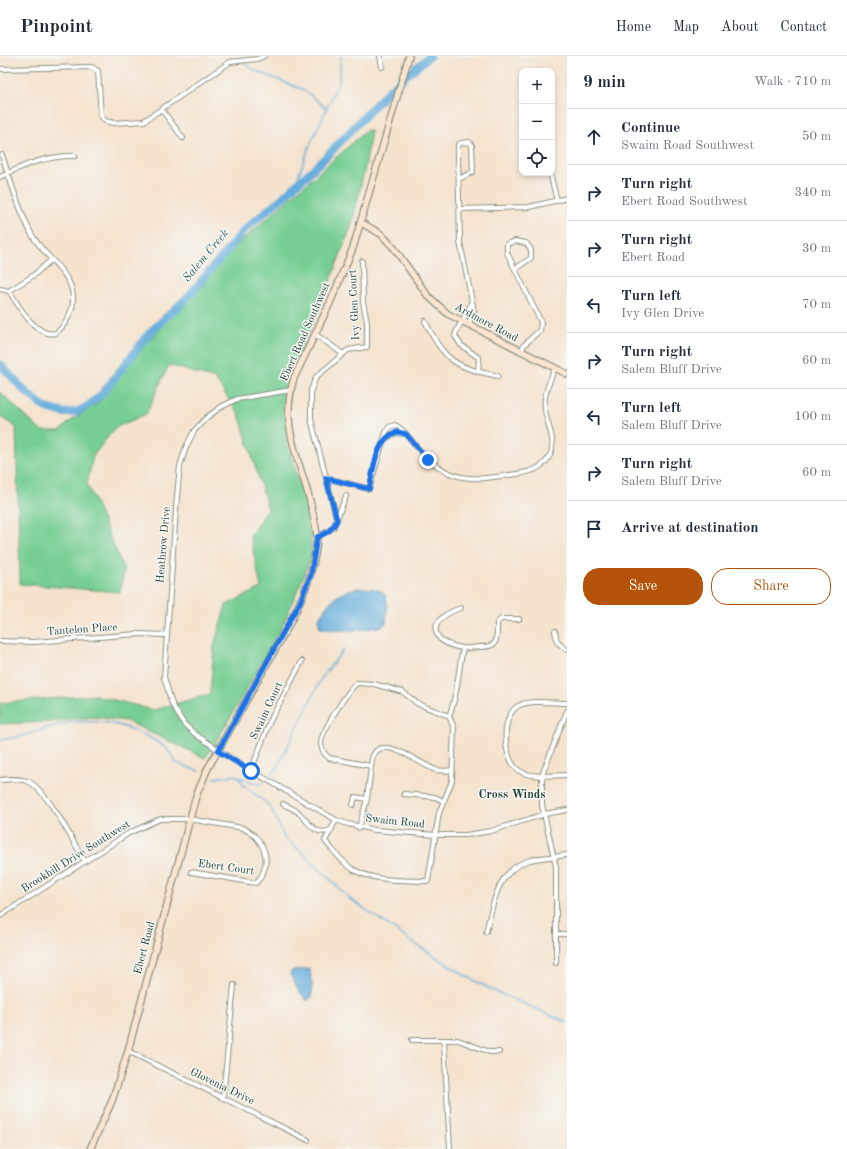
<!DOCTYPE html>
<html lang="en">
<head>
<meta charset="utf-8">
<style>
  :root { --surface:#fff; --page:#f6f6f7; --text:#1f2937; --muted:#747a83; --line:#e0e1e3; --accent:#b45309 }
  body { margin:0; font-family:"Old Standard TT",serif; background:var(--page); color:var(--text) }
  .controls { position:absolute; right:12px; top:12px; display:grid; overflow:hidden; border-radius:8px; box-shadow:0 2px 6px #0003 }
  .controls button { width:36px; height:36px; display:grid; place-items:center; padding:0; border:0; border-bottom:1px solid var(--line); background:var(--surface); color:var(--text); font:20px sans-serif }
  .stop { position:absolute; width:12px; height:12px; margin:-9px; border:3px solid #1a73e8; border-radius:50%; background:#fff }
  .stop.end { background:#1a73e8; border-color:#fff; box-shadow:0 1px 4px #0008 }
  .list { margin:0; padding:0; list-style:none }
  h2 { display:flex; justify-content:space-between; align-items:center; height:52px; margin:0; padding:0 16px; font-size:17px }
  h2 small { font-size:13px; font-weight:400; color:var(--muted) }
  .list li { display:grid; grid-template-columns:26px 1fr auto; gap:12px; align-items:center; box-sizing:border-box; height:56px; padding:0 16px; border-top:1px solid var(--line) }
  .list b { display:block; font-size:15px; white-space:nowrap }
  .list p { margin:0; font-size:13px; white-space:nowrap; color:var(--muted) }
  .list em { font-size:13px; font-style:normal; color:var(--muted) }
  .actions { display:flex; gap:8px; padding:12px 16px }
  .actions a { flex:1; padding:9px 0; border:1px solid var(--accent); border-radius:16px; text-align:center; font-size:14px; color:var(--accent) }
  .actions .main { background:var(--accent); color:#fff }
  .icon { flex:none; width:22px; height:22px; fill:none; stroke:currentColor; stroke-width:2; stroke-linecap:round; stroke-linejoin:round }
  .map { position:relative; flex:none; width:567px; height:1093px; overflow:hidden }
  header { display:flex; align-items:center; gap:24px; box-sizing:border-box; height:56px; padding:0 20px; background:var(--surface); border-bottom:1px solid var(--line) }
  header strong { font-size:19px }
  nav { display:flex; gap:22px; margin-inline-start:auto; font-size:14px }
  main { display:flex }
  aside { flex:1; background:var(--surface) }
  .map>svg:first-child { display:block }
</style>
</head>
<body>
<header>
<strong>Pinpoint</strong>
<nav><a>Home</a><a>Map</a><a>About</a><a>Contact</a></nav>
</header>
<main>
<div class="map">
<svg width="567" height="1093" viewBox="0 0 567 1093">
  <rect width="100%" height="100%" fill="#f6f6f2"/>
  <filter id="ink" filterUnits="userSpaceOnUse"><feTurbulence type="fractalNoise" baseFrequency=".025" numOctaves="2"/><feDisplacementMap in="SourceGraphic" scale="8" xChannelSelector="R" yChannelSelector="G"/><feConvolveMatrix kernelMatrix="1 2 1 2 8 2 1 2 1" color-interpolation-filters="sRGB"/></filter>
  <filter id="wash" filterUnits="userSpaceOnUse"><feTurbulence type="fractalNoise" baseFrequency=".012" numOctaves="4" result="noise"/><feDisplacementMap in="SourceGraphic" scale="16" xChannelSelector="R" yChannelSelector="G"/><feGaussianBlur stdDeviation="0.9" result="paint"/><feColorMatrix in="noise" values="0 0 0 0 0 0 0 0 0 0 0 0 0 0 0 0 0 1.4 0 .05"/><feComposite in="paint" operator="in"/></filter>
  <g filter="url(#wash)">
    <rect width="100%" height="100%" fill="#f5e3ce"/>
    <!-- green -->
    <path fill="#76ce93" stroke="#4a8664" d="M 367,74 L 371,75 L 366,107 L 352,168 L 319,255 L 291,315 L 286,384 L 311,465 L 311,502 L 282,571 L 215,688 L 205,702 L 126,665 L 93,661 L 51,666 L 0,668 L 0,647 L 95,639 L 153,654 L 210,638 L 214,590 L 226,549 L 261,532 L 250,479 L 268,453 L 239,358 L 215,323 L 169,309 L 146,358 L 115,372 L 93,400 L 87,428 L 124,513 L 120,536 L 20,528 L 16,371 L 0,361 L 0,336 L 41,375 L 60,375 L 69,366 L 98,347 L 136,299 L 233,192 Z"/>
    <!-- water -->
    <path fill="#65addc" stroke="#427588" d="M 357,532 C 391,532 388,538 386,567 L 383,570 C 361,574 342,577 320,572 L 318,564 C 327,547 337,536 357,532 Z
      M 309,913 C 312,923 313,931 312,941 L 307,945 L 298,934 L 290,918 L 291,915 Z"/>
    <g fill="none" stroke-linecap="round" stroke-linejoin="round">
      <!-- stream -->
      <path stroke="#65addc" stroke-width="1.5" d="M 243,6 L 254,14 L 304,34 L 327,53
        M 295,129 L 309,91 L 339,25 L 341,0
        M 0,684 C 17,683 32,677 47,672 C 81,662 112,663 143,678 C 159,687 168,690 176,707 L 199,715
        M 270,719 L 276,714 L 321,623 L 343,594
        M 215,722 L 233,719 L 258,728 L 263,727
        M 239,722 L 243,729 L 270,750 L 285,783 L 302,796 L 350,843 L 417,889 L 468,921 L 494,935 L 567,966"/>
      <!-- river -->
      <path stroke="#65addc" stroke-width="8" d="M 0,308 L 24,334 L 44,351 L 64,357 L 76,356 L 86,351 L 102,338 L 151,275 L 187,242 L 245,173 L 282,142 L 327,100 L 390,33 L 430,0"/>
    </g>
  </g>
  <g filter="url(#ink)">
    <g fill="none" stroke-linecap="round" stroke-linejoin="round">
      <defs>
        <path id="street" d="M 380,0 L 382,11
          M 0,13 L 92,11 L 98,15 L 101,60 L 105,65 L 114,67 L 144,65 L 230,6 L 257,3 L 264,0
          M 162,54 L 183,82
          M 2,99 C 10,124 19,154 31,177 C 43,202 80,219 72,252 C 69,262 65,270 56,277 C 36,282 18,249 9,235
          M 550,117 L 557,145
          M 0,121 C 24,109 48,99 75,100
          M 459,123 L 473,116 L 472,89 L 469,86 L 461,87 L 458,89 L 458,99 L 460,186 L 474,255 L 468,269
          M 460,153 L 529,151 L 567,142
          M 515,213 L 531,202 L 531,194 L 526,187 L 515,185 L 507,188 L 507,197 L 541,266 L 540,274 L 524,289 L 521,296
          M 0,233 L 9,235 L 34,219 L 51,204
          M 471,247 C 468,260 457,269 455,280 L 461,289 L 479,302 L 478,316
          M 425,265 C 445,306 455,311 498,320
          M 315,278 L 343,298
          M 291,334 L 237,343 L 221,351 L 206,362 L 194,375 L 186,391 L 180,410 L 177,440 L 164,621 L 172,648 L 184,668 L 195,678 L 235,705 L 336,764 L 348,768 L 375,774 L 436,779 L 466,779 L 491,775 L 545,758 L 567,754
          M 384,384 L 395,377 L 405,378
          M 326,422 L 369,433 L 385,379 L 389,371 L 395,369 C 403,372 410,383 416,390 C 448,428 471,425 517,418 C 531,416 545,412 551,397 C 556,381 546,368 545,353 C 543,338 550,325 555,312
          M 337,464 L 311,363 L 311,334 L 316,321 L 348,294 L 367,291 L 367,266 L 363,246 L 362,205
          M 317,481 L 333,472 L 346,440
          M 461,552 C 426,563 428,587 463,592 C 468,593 474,591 479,591 C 483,591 490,591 494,588 C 498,583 497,573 497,567 L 501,563 L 519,563
          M 555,575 L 557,586 L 567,594
          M 0,585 L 34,586 L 138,578 L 165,579
          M 567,647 C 553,647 530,643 518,650 C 500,661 503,702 518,714 C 531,723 553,719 567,719
          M 449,660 C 458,639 458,614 463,592
          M 251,715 L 270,665 L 302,605
          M 0,724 C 9,723 18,722 27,725 C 46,732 73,785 84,804
          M 404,738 L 435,741 L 443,745
          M 283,748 C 288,751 296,753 300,758 C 309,767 317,782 332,773
          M 353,749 L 355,741 L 367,743
          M 336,764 L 325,785 C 334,795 342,807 354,814 C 376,826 404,824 428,825 L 439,757 L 452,725 L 454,672 L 449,660 L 418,648 L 403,636 L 374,628 L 357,627 C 348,634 322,675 321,686 C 321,693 324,698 329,702 L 371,710
          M 359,772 L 367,743 L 372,703 C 379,674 422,710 436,714 C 442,715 447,715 452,714
          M 0,860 L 129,777 L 160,763 L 189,763 L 243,772 C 265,783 274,807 256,827 L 191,816
          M 486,876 C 493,849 496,816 527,805 C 540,801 554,801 567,799
          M 557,878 L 567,878
          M 556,907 L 556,811 L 542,749 L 542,719 L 567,655
          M 412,984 L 458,984 L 490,996 L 499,996
          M 444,985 L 450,1093
          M 128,995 L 308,1084
          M 223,1041 L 234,929"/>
        <path id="secondary" d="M 360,166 L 381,178 L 394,192 L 428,240 L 448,258 L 567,318
          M 90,1093 L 112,1045 L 128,995 L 196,740 L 208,712 L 289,569 C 303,541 315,514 317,482 C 317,471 313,460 311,449 C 300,403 279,371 294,322 L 330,247 L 353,192 L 409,0"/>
      </defs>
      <!-- street casing -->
      <use href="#street" stroke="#8a9081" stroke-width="6"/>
      <!-- secondary casing -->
      <use href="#secondary" stroke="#8a9081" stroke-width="8"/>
      <!-- street -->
      <use href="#street" stroke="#fff" stroke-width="4"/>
      <!-- secondary -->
      <use href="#secondary" stroke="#fce5d0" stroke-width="5.5"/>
    </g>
  </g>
  <g fill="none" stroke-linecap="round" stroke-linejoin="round" filter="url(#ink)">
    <!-- route -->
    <path stroke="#1a73e8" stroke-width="5" d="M 251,715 L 218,695 L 300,546 L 311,518 L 317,481 C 326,477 333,474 337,464 L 326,422 L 369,433 C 374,414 375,381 398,376 L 406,378 L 428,404"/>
  </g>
  <g text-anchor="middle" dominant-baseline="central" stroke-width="3" stroke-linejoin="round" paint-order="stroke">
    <!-- street labels -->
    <g font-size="11" fill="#1f3d34" stroke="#f6f6f2">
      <text transform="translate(355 249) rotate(-93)">Ivy Glen Court</text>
      <text transform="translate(486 267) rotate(28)">Ardmore Road</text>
      <text transform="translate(306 276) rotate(-66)">Ebert Road Southwest</text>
      <text transform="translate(164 489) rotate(-85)">Heathrow Drive</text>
      <text transform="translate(82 574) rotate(-4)">Tantelon Place</text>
      <text transform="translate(267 655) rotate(-65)">Swaim Court</text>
      <text transform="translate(395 766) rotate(6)">Swaim Road</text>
      <text transform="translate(76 801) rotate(-32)">Brookhill Drive Southwest</text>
      <text transform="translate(226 812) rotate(8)">Ebert Court</text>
      <text transform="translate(145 892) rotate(-75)">Ebert Road</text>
      <text transform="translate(222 1031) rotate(26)">Glovenia Drive</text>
    </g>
    <!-- water labels -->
    <g font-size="12" font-style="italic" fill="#345f66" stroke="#f6f6f2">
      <text transform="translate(206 200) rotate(-50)">Salem Creek</text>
    </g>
    <!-- neighbourhood labels -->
    <g font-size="12" font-weight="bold" fill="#1f3d34" stroke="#f6f6f2">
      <text x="512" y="739">Cross Winds</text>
    </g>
  </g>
</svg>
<div class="controls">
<button>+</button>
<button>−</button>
<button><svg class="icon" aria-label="locate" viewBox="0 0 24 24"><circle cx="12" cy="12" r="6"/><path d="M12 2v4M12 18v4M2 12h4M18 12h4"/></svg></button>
</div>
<div class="stop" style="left:251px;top:715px"></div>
<div class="stop end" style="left:428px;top:404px"></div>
</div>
<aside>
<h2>9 min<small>Walk · 710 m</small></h2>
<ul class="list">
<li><svg class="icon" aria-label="ahead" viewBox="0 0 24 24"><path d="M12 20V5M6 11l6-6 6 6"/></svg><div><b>Continue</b><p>Swaim Road Southwest</p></div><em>50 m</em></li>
<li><svg class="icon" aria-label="right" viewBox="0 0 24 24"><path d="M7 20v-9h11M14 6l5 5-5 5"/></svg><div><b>Turn right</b><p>Ebert Road Southwest</p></div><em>340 m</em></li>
<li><svg class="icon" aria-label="right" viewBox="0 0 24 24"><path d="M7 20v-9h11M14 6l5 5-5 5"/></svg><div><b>Turn right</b><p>Ebert Road</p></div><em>30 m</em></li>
<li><svg class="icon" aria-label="left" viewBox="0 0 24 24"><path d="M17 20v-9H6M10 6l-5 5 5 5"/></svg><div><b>Turn left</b><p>Ivy Glen Drive</p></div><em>70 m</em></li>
<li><svg class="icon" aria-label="right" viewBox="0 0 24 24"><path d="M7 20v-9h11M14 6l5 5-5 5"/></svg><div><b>Turn right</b><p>Salem Bluff Drive</p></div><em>60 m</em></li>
<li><svg class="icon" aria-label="left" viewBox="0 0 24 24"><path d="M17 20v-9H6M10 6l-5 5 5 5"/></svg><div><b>Turn left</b><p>Salem Bluff Drive</p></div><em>100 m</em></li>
<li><svg class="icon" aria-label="right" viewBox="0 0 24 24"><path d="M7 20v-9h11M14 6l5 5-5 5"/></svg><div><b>Turn right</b><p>Salem Bluff Drive</p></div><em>60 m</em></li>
<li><svg class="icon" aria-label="arrive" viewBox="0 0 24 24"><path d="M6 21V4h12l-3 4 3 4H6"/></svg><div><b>Arrive at destination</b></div></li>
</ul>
<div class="actions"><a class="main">Save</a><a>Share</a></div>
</aside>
</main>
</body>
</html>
